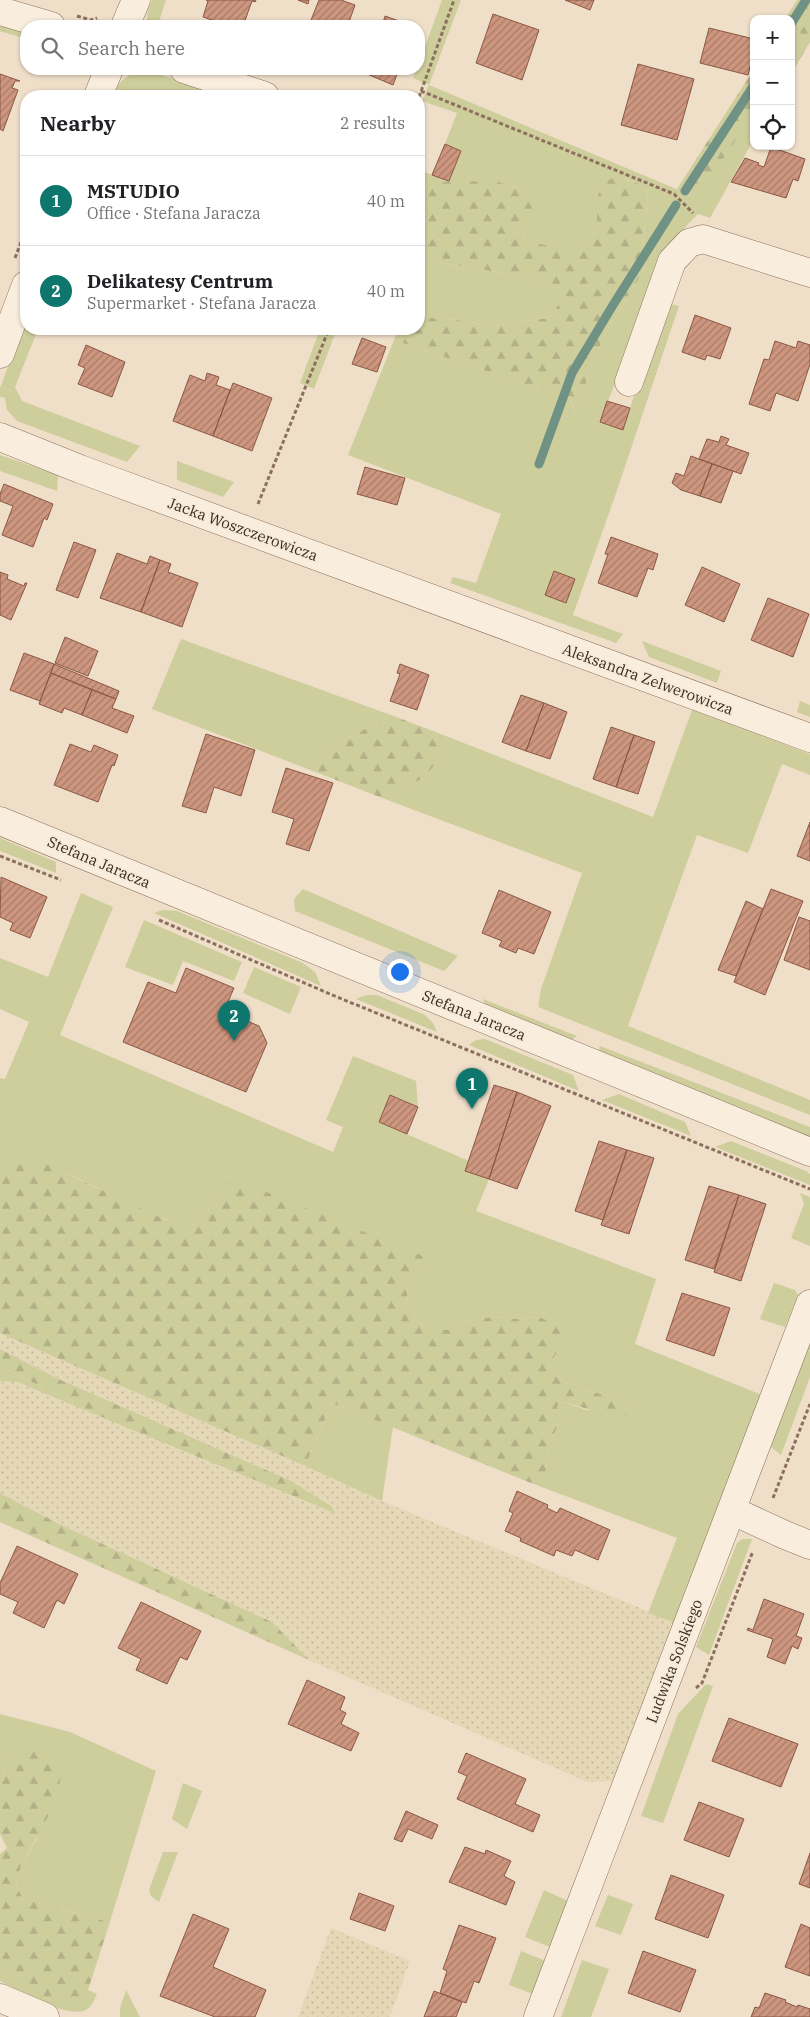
<!DOCTYPE html>
<html lang="en">
<head>
<meta charset="utf-8">
<style>
  :root { --surface:#fff; --page:#f2f2f2; --text:#202124; --muted:#757577; --line:#e0e0e0; --accent:#0f766e }
  body { margin:0; font-family:"IBM Plex Serif",serif; background:var(--page); color:var(--text) }
  .controls { position:absolute; right:15px; top:15px; display:grid; overflow:hidden; border-radius:10px; box-shadow:0 1px 4px #0004 }
  .controls button { width:45px; height:45px; display:grid; place-items:center; padding:0; border:0; border-bottom:1px solid var(--line); background:var(--surface); color:var(--text); font:25px sans-serif }
  .you { position:absolute; left:399px; top:971px; width:18px; height:18px; margin:-12px; border:4px solid #fff; border-radius:50%; background:#1a73e8; box-shadow:0 0 0 8px #1a73e833 }
  .badge { display:grid; place-items:center; width:32px; height:32px; border-radius:50%; background:var(--accent); color:#fff; font-size:16px; font-weight:700 }
  .pin { position:absolute; translate:-50% -41px; filter:drop-shadow(0 1px 2px #0008) }
  .pin::after { content:''; position:absolute; top:26px; width:18px; height:15px; background:inherit; clip-path:polygon(0 0,100% 0,50% 100%) }
  .list { margin:0; padding:0; list-style:none }
  h2 { display:flex; justify-content:space-between; align-items:center; height:65px; margin:0; padding:0 20px; font-size:21px }
  h2 small { font-size:16px; font-weight:400; color:var(--muted) }
  .list li { display:grid; grid-template-columns:32px 1fr auto; gap:15px; align-items:center; box-sizing:border-box; height:90px; padding:0 20px; border-top:1px solid var(--line) }
  .list b { display:block; font-size:19px; white-space:nowrap }
  .list p { margin:0; font-size:16px; white-space:nowrap; color:var(--muted) }
  .list em { font-size:16px; font-style:normal; color:var(--muted) }
  .icon { flex:none; width:28px; height:28px; fill:none; stroke:currentColor; stroke-width:2; stroke-linecap:round; stroke-linejoin:round }
  .map { position:relative; flex:none; width:810px; height:2017px; overflow:hidden }
  .search { position:absolute; background:var(--surface); box-shadow:0 1px 4px #0004; left:20px; top:20px; width:405px; height:55px; display:flex; align-items:center; gap:12px; box-sizing:border-box; padding:0 18px; border-radius:20px; color:var(--muted); font-size:19px }
  .panel { position:absolute; background:var(--surface); box-shadow:0 1px 4px #0004; left:20px; top:90px; width:405px; height:245px; border-radius:20px }
  .map>svg:first-child { display:block }
</style>
</head>
<body>
<div class="map">
<svg width="810" height="2017" viewBox="0 0 810 2017">
  <defs>
    <pattern id="farmland-dots" width="8" height="8" patternUnits="userSpaceOnUse" patternTransform="scale(1.25)"><rect width="8" height="8" fill="#e5d8b6"/><path d="M2 2h.1M6 6h.1" fill="none" stroke="#c5ba9c" stroke-width="1.8" stroke-linecap="round"/></pattern>
    <pattern id="forest-firs" width="22" height="20" patternUnits="userSpaceOnUse" patternTransform="scale(1.25)"><rect width="22" height="20" fill="#cecd9c"/><path d="M5 1l3.5 6h-7zM16 11l3.5 6h-7z" fill="#b2b086"/></pattern>
    <pattern id="building-hatch" width="6" height="6" patternUnits="userSpaceOnUse" patternTransform="scale(1.25)"><rect width="6" height="6" fill="#cd967f"/><path d="M-1 1l2-2M0 6l6-6M5 7l2-2" fill="none" stroke="#a87b68"/></pattern>
  </defs>
  <rect width="100%" height="100%" fill="#efdfc9"/>
  <!-- farmland -->
  <path fill="url(#farmland-dots)" d="M 0,1333 L 305,1466 L 382,1501 L 676,1623 L 615,1781 L 587,1782 L 309,1660 L 272,1622 L 57,1523 L 0,1493 L 0,1381 L 18,1382 L 335,1512 L 63,1381 L 0,1349 Z
    M 331,1928 L 410,1961 L 390,2017 L 298,2017 Z"/>
  <!-- grass -->
  <path fill="#cecd9c" d="M 152,0 L 166,0 L 160,18 L 162,26 L 146,26 L 148,10 Z
    M 442,0 L 461,0 L 429,85 L 693,196 L 754,112 L 754,139 L 710,218 L 698,214 L 688,224 L 665,258 L 600,421 L 623,429 L 665,303 L 679,306 L 614,499 L 573,615 L 623,634 L 616,643 L 450,583 L 453,577 L 476,583 L 501,514 L 348,455 L 394,340 L 545,391 L 549,386 C 570,391 569,398 576,415 L 590,369 L 606,332 L 646,267 L 643,245 L 648,192 C 633,180 624,175 604,182 L 597,198 L 597,224 L 588,243 L 571,253 L 526,240 L 521,226 L 521,189 L 499,182 L 425,187 L 419,196 L 419,170 L 449,181 L 461,151 L 445,144 L 457,113 L 422,101 L 429,85 L 413,78 L 417,69 L 419,69 L 419,64 Z
    M 0,21 L 26,28 L 26,39 L 0,31 Z
    M 146,70 L 206,89 L 211,96 L 169,96 L 147,90 L 133,96 L 113,96 C 120,78 128,74 146,70 Z
    M 419,259 L 533,278 L 558,290 L 558,305 L 550,318 L 521,321 L 496,326 L 456,320 L 419,317 Z
    M 23,327 L 38,329 L 15,387 L 22,401 L 140,446 L 127,462 L 17,421 L 7,410 L 5,398 L 0,397 L 0,388 Z
    M 320,329 L 337,329 L 314,389 L 300,383 Z
    M 0,455 L 58,475 L 57,491 L 0,471 Z
    M 177,461 L 234,482 L 223,497 L 177,480 Z
    M 181,639 L 391,715 L 324,751 L 317,764 L 318,773 L 152,709 Z
    M 642,641 L 721,671 L 717,683 L 649,657 Z
    M 800,701 L 810,705 L 810,717 L 797,712 Z
    M 692,710 L 810,754 L 810,775 L 782,764 L 748,853 L 697,835 L 628,1026 L 810,1100 L 810,1115 L 538,1007 L 541,989 L 582,873 L 390,801 L 405,786 L 423,779 L 438,761 L 446,736 L 653,817 Z
    M 0,838 L 56,862 L 56,873 L 0,851 Z
    M 303,889 L 458,956 L 444,971 L 295,911 L 294,899 Z
    M 81,893 L 113,907 L 60,1035 L 333,1152 L 343,1127 L 326,1120 L 353,1056 L 416,1081 L 418,1107 L 391,1095 L 379,1122 L 469,1161 L 465,1171 L 489,1179 L 476,1211 L 656,1279 L 635,1344 L 762,1395 L 676,1623 L 648,1613 L 677,1538 L 531,1483 L 546,1473 L 548,1446 L 561,1420 L 557,1406 L 563,1402 L 587,1410 L 629,1403 C 604,1393 573,1390 552,1373 L 552,1361 L 558,1350 L 539,1317 L 516,1319 L 491,1317 L 468,1321 L 456,1330 L 432,1330 L 417,1321 L 408,1302 L 406,1285 L 413,1273 L 434,1261 L 221,1188 L 209,1210 L 196,1225 C 186,1224 175,1223 165,1219 C 110,1200 61,1158 0,1160 L 0,1078 L 5,1079 L 29,1022 L 0,1009 L 0,958 L 48,977 Z
    M 163,910 L 177,911 L 303,963 L 315,972 L 321,986 L 154,913 Z
    M 144,920 L 242,962 L 234,981 L 183,961 L 173,985 L 125,967 Z
    M 254,967 L 301,987 L 290,1014 L 243,993 Z
    M 366,995 L 377,995 L 425,1015 L 433,1023 L 437,1032 L 356,999 Z
    M 483,999 L 577,1036 L 571,1040 L 486,1006 Z
    M 485,1039 L 573,1075 L 579,1091 L 469,1045 L 476,1040 Z
    M 600,1046 L 810,1127 L 810,1138 L 598,1052 Z
    M 619,1094 L 685,1122 L 691,1136 L 602,1100 Z
    M 731,1141 L 806,1171 L 810,1174 L 810,1185 L 715,1147 Z
    M 800,1193 L 810,1197 L 810,1246 L 791,1238 L 804,1204 Z
    M 774,1283 L 795,1290 L 798,1295 L 785,1327 L 760,1319 Z
    M 810,1341 L 810,1377 L 781,1455 L 771,1447 Z
    M 0,1366 L 106,1419 L 18,1382 L 0,1381 Z
    M 332,1403 L 393,1427 L 382,1501 L 305,1466 Z
    M 742,1539 L 752,1539 L 709,1655 L 696,1647 L 737,1543 Z
    M 706,1684 L 713,1686 L 663,1823 L 641,1816 L 678,1714 Z
    M 0,1714 L 70,1732 L 156,1771 L 109,1925 L 102,1920 L 23,1899 L 16,1885 L 21,1866 L 37,1838 L 55,1753 L 20,1749 L 6,1764 L 0,1786 Z
    M 183,1783 L 202,1791 L 187,1829 L 172,1819 Z
    M 163,1852 L 178,1852 L 159,1902 L 151,1896 L 149,1890 Z
    M 544,1890 L 568,1901 L 550,1947 L 525,1937 Z
    M 608,1895 L 633,1904 L 621,1935 L 595,1926 Z
    M 521,1951 L 546,1961 L 533,1994 L 509,1985 Z
    M 582,1960 L 609,1969 L 591,2017 L 561,2017 Z
    M 0,1971 L 49,1998 L 81,2004 L 88,1990 L 97,1994 C 94,2000 91,2009 83,2011 C 65,2017 16,1990 0,1981 Z
    M 126,1990 L 140,2017 L 120,2017 L 120,2008 Z"/>
  <!-- forest -->
  <path fill="url(#forest-firs)" d="M 797,0 L 810,0 L 810,42 L 791,74 L 791,19 L 785,19 Z
    M 754,69 L 754,112 L 701,193 L 693,196 L 677,189 Z
    M 618,177 L 637,183 L 648,192 L 643,245 L 646,267 L 606,332 L 590,369 L 576,416 C 571,399 568,391 549,386 L 545,391 L 394,340 L 399,329 L 419,329 L 419,317 L 456,320 L 496,326 L 521,321 L 550,318 L 558,305 L 558,290 L 533,278 L 419,259 L 419,196 L 425,187 L 449,181 L 499,182 L 521,189 L 532,208 L 521,226 L 526,240 L 571,252 L 588,243 L 597,224 L 597,198 L 604,181 Z
    M 391,715 L 446,736 L 438,761 L 423,779 L 405,786 L 390,801 L 318,773 L 317,764 L 324,751 Z
    M 14,1159 L 48,1165 L 166,1220 L 196,1225 L 209,1210 L 221,1187 L 237,1180 L 435,1261 L 413,1273 L 406,1285 L 408,1302 L 417,1321 L 432,1330 L 456,1330 L 468,1321 L 491,1317 L 516,1319 L 539,1317 L 555,1324 L 560,1333 L 558,1350 L 552,1361 L 552,1373 C 573,1390 604,1393 629,1403 L 630,1414 L 616,1417 L 563,1402 L 557,1406 L 561,1420 L 548,1446 L 546,1473 L 531,1483 L 332,1403 L 305,1466 L 0,1333 L 0,1160 Z
    M 0,1349 L 63,1381 L 291,1481 L 331,1506 L 335,1513 L 106,1419 L 0,1366 Z
    M 0,1493 L 57,1523 L 272,1622 L 309,1660 L 0,1522 Z
    M 20,1748 L 55,1752 L 62,1768 L 57,1800 L 21,1866 L 16,1885 L 23,1899 L 102,1920 L 109,1925 L 88,1990 L 81,2004 C 52,2006 24,1985 0,1971 L 0,1854 L 7,1848 L 0,1834 L 0,1786 L 6,1764 Z"/>
  <g fill="none" stroke-linecap="round" stroke-linejoin="round">
    <!-- stream -->
    <path stroke="#709285" stroke-width="9" d="M 791,24 L 806,0
      M 685,191 L 754,85
      M 539,464 L 572,373 L 613,305 L 676,205"/>
  </g>
  <!-- building -->
  <path fill="url(#building-hatch)" stroke="#8b5743" d="M 206,0 L 256,0 L 255,2 L 252,1 L 243,26 L 230,26 L 203,17 L 208,1 Z
    M 298,0 L 309,0 L 308,4 Z
    M 319,0 L 341,0 L 355,5 L 349,22 L 354,24 L 353,26 L 309,25 Z
    M 565,0 L 594,0 L 590,10 Z
    M 493,14 L 539,30 L 522,80 L 476,63 Z
    M 385,16 L 413,26 L 382,26 Z
    M 709,28 L 754,39 L 754,51 L 748,75 L 700,63 Z
    M 638,64 L 694,79 L 677,140 L 621,125 Z
    M 361,69 L 399,69 L 393,85 L 360,71 Z
    M 0,74 L 20,81 L 15,81 L 12,88 L 18,90 L 3,131 L 0,129 Z
    M 445,144 L 461,151 L 449,181 L 432,175 Z
    M 771,147 L 805,159 L 798,181 L 793,179 L 786,198 L 731,182 L 745,158 L 759,163 L 758,165 L 764,167 Z
    M 695,315 L 731,328 L 720,359 L 707,355 L 705,360 L 682,352 Z
    M 362,338 L 386,347 L 377,372 L 352,364 Z
    M 775,341 L 796,348 L 798,341 L 810,345 L 810,364 L 798,401 L 776,393 L 770,411 L 749,404 L 764,359 L 769,360 Z
    M 86,345 L 125,362 L 112,397 L 78,384 L 85,368 L 78,365 Z
    M 207,373 L 219,377 L 216,385 L 230,390 L 213,436 L 173,421 L 190,375 L 205,381 Z
    M 233,383 L 272,398 L 252,451 L 213,436 Z
    M 607,401 L 630,408 L 623,430 L 600,422 Z
    M 721,436 L 729,439 L 726,445 L 749,453 L 741,474 L 699,459 L 707,439 L 719,442 Z
    M 691,456 L 712,464 L 700,496 L 681,490 L 672,483 L 676,473 L 684,476 Z
    M 712,464 L 733,471 L 721,503 L 700,496 Z
    M 365,467 L 405,478 L 397,505 L 357,494 Z
    M 4,484 L 53,504 L 47,520 L 44,518 L 33,547 L 2,535 L 13,506 L 0,501 L 0,494 Z
    M 611,537 L 658,554 L 653,570 L 648,568 L 637,597 L 598,583 L 608,554 L 605,554 Z
    M 74,542 L 96,550 L 78,598 L 56,590 Z
    M 117,553 L 147,564 L 150,556 L 160,560 L 141,612 L 100,598 Z
    M 160,560 L 171,564 L 168,572 L 198,583 L 182,627 L 141,612 Z
    M 702,567 L 740,584 L 724,622 L 685,605 Z
    M 554,571 L 575,579 L 566,603 L 545,595 Z
    M 0,572 L 8,575 L 7,579 L 24,586 L 25,583 L 27,583 L 11,620 L 0,615 Z
    M 768,598 L 809,614 L 793,657 L 751,640 Z
    M 65,637 L 98,651 L 88,676 L 55,663 Z
    M 24,653 L 54,664 L 40,701 L 10,690 Z
    M 54,664 L 119,691 L 116,699 L 51,673 Z
    M 400,664 L 429,675 L 417,710 L 390,701 L 400,674 L 397,673 Z
    M 51,673 L 92,690 L 82,715 L 64,708 L 62,713 L 39,704 Z
    M 92,690 L 116,699 L 112,708 L 134,716 L 127,733 L 82,715 Z
    M 521,695 L 544,703 L 526,751 L 502,742 Z
    M 544,703 L 567,712 L 550,759 L 526,751 Z
    M 611,727 L 634,735 L 616,787 L 593,779 Z
    M 206,734 L 255,750 L 241,796 L 214,787 L 206,813 L 182,806 Z
    M 634,735 L 655,742 L 638,794 L 616,787 Z
    M 70,744 L 91,752 L 94,745 L 118,755 L 114,766 L 112,765 L 98,802 L 54,785 Z
    M 286,768 L 333,783 L 309,851 L 286,844 L 294,819 L 272,812 Z
    M 810,822 L 810,861 L 797,856 Z
    M 1,877 L 47,897 L 30,938 L 10,930 L 13,923 L 0,917 Z
    M 771,889 L 803,901 L 765,995 L 734,982 Z
    M 499,890 L 551,912 L 534,954 L 518,948 L 516,953 L 499,946 L 502,941 L 482,933 Z
    M 746,901 L 763,909 L 736,976 L 718,970 Z
    M 799,917 L 810,921 L 810,970 L 784,960 Z
    M 186,968 L 234,988 L 224,1011 L 259,1026 L 267,1043 L 246,1092 L 123,1042 L 148,982 L 176,993 Z
    M 494,1085 L 517,1092 L 489,1179 L 465,1171 Z
    M 517,1092 L 551,1106 L 517,1189 L 489,1179 Z
    M 390,1095 L 418,1107 L 407,1134 L 379,1122 Z
    M 599,1141 L 627,1150 L 603,1220 L 575,1211 Z
    M 627,1150 L 654,1158 L 629,1234 L 601,1225 Z
    M 709,1186 L 739,1195 L 714,1269 L 685,1260 Z
    M 739,1195 L 766,1204 L 741,1281 L 714,1272 Z
    M 682,1293 L 730,1308 L 714,1356 L 666,1340 Z
    M 517,1491 L 548,1505 L 547,1508 L 557,1513 L 560,1508 L 610,1530 L 598,1560 L 575,1550 L 572,1556 L 556,1550 L 554,1556 L 520,1541 L 521,1538 L 505,1531 L 513,1513 L 509,1511 Z
    M 17,1546 L 78,1574 L 64,1604 L 57,1600 L 44,1628 L 13,1613 L 18,1602 L 0,1594 L 0,1583 Z
    M 764,1599 L 804,1614 L 796,1636 L 802,1638 L 798,1649 L 792,1646 L 785,1664 L 767,1657 L 773,1639 L 747,1630 L 748,1628 L 753,1630 Z
    M 141,1602 L 201,1631 L 187,1660 L 180,1657 L 167,1684 L 136,1670 L 141,1659 L 118,1648 Z
    M 307,1680 L 345,1697 L 340,1710 L 346,1713 L 341,1724 L 359,1733 L 351,1751 L 288,1724 Z
    M 729,1718 L 798,1744 L 781,1787 L 712,1761 Z
    M 466,1753 L 526,1779 L 515,1804 L 540,1815 L 533,1832 L 457,1799 L 467,1776 L 458,1772 Z
    M 699,1802 L 744,1819 L 729,1857 L 684,1840 Z
    M 406,1811 L 438,1825 L 432,1839 L 408,1829 L 402,1842 L 394,1839 Z
    M 465,1847 L 485,1854 L 486,1850 L 511,1861 L 504,1876 L 515,1882 L 506,1905 L 449,1882 Z
    M 810,1853 L 810,1888 L 799,1884 Z
    M 671,1875 L 724,1895 L 708,1938 L 655,1919 Z
    M 359,1893 L 394,1906 L 385,1931 L 350,1919 Z
    M 193,1914 L 229,1929 L 213,1967 L 266,1990 L 255,2017 L 215,2017 L 160,1996 Z
    M 801,1924 L 810,1928 L 810,1976 L 785,1967 Z
    M 459,1925 L 496,1938 L 479,1983 L 474,1981 L 466,2003 L 440,1993 L 447,1971 L 443,1969 Z
    M 643,1951 L 696,1970 L 680,2012 L 628,1993 Z
    M 434,1991 L 462,2002 L 456,2017 L 424,2017 Z
    M 765,1993 L 786,2000 L 785,2002 L 797,2007 L 798,2005 L 810,2009 L 810,2017 L 751,2017 L 755,2007 L 759,2008 Z"/>
  <g fill="none" stroke-linecap="round" stroke-linejoin="round">
    <defs>
      <path id="street" d="M 0,11 L 51,26
        M 125,26 L 136,0
        M 184,69 L 265,96
        M 98,96 L 109,69
        M 0,354 L 26,285
        M 629,382 L 672,261 L 689,243 L 703,239 L 810,273
        M 0,437 L 80,469 L 810,738
        M 0,821 L 810,1152
        M 733,1511 L 785,1535 L 810,1545
        M 0,1998 L 45,2017
        M 538,2017 C 628,1779 721,1542 810,1304"/>
    </defs>
    <!-- street casing -->
    <use href="#street" stroke="#8c705d" stroke-width="29"/>
    <!-- path -->
    <path stroke="#8c705d" stroke-width="3" stroke-dasharray="4 2.5" stroke-linecap="butt" d="M 77,16 L 91,20 L 97,18
      M 90,26 L 91,20
      M 421,91 L 674,194 L 693,213
      M 419,97 L 454,0
      M 15,258 L 26,229
      M 258,504 L 329,329
      M 0,856 L 61,880
      M 159,920 L 337,997 L 810,1189
      M 773,1498 L 810,1404
      M 696,1688 L 702,1683 L 753,1551"/>
    <!-- street -->
    <use href="#street" stroke="#f9eddd" stroke-width="28"/>
  </g>
  <g text-anchor="middle" dominant-baseline="central" stroke-width="4" stroke-linejoin="round" paint-order="stroke">
    <!-- street labels -->
    <g font-size="15" fill="#3c2b21" stroke="#f6ead9">
      <text transform="translate(243 529) rotate(20)">Jacka Woszczerowicza</text>
      <text transform="translate(648 679) rotate(20)">Aleksandra Zelwerowicza</text>
      <text transform="translate(99 862) rotate(23)">Stefana Jaracza</text>
      <text transform="translate(474 1015) rotate(22)">Stefana Jaracza</text>
      <text transform="translate(674 1661) rotate(-69)">Ludwika Solskiego</text>
    </g>
  </g>
</svg>
<div class="controls">
<button>+</button>
<button>−</button>
<button><svg class="icon" aria-label="locate" viewBox="0 0 24 24"><circle cx="12" cy="12" r="6"/><path d="M12 2v4M12 18v4M2 12h4M18 12h4"/></svg></button>
</div>
<div class="you"></div>
<div class="pin badge" style="left:472px;top:1109px">1</div>
<div class="pin badge" style="left:234px;top:1041px">2</div>
<div class="search"><svg class="icon" aria-label="search" viewBox="0 0 24 24"><circle cx="10" cy="10" r="6"/><path d="M15 15l6 6"/></svg>Search here</div>
<section class="panel">
<h2>Nearby<small>2 results</small></h2>
<ul class="list">
<li><span class="badge">1</span><div><b>MSTUDIO</b><p>Office · Stefana Jaracza</p></div><em>40 m</em></li>
<li><span class="badge">2</span><div><b>Delikatesy Centrum</b><p>Supermarket · Stefana Jaracza</p></div><em>40 m</em></li>
</ul>
</section>
</div>
</body>
</html>
